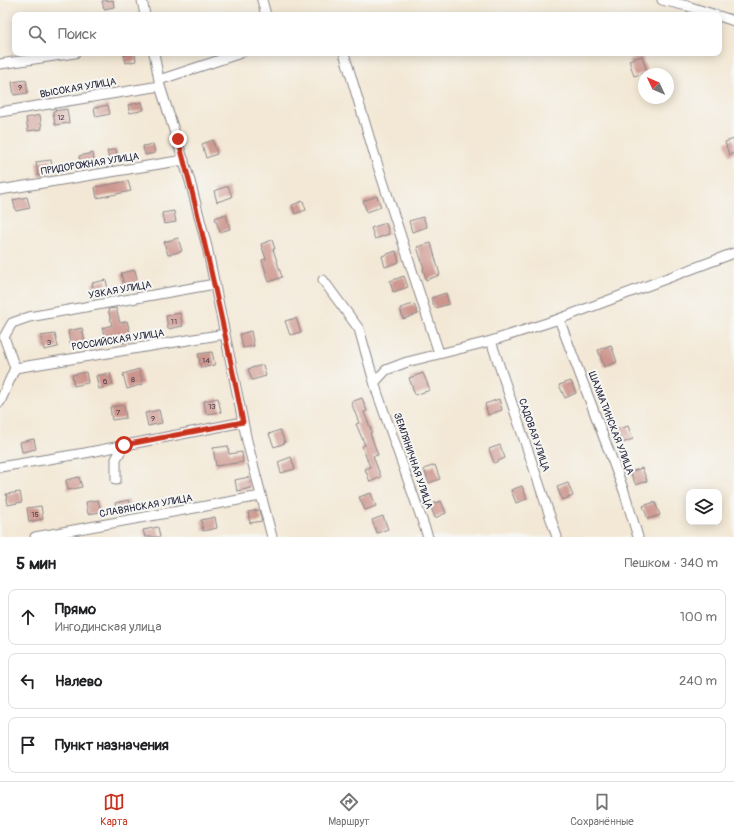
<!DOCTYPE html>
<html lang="ru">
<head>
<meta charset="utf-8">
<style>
  :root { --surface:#fff; --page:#f6f6f6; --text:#202124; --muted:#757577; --line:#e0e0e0; --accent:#c8321e }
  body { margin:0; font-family:Pangolin,sans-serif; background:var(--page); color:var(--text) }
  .controls { position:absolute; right:12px; bottom:12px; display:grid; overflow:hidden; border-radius:8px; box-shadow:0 2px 10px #0003 }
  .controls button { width:36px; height:36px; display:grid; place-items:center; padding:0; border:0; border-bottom:1px solid var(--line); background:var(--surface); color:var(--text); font:20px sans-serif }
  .compass { position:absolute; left:638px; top:68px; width:36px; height:36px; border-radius:50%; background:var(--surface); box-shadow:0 2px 10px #0003; rotate:314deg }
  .stop { position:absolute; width:12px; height:12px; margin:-9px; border:3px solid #c8321e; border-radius:50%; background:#fff }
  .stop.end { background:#c8321e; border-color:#fff; box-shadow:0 1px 4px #0008 }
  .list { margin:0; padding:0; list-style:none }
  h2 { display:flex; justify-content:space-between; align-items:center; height:52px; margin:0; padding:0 16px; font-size:17px }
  h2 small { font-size:13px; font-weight:400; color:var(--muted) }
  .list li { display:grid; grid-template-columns:26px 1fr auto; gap:12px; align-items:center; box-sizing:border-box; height:56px; margin:0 8px 8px; padding:0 8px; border:1px solid var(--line); border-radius:8px }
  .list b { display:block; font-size:15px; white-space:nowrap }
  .list p { margin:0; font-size:13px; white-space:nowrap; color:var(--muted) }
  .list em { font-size:13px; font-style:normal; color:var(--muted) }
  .icon { flex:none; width:22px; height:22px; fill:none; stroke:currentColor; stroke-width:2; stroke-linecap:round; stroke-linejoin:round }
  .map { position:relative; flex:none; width:734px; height:537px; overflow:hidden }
  .search { position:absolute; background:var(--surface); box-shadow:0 2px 10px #0003; left:12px; right:12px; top:12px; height:44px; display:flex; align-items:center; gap:10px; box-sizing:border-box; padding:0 14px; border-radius:8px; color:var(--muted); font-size:15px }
  .sheet { height:244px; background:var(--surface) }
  nav { display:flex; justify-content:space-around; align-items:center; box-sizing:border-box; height:56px; border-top:1px solid var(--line); background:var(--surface); font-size:11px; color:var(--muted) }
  nav a { display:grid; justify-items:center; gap:2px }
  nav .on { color:var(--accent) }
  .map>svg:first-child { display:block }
</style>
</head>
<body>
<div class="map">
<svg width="734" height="537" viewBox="0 0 734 537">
  <rect width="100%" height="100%" fill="#f6f6f2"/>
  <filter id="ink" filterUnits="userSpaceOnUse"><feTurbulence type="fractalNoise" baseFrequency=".025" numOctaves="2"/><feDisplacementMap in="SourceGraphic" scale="8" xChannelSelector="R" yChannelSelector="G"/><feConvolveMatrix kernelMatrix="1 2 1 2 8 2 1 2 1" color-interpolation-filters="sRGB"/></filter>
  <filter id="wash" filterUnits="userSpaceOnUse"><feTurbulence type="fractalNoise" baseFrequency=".012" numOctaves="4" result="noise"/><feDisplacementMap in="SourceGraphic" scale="16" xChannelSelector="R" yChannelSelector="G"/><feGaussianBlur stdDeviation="0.9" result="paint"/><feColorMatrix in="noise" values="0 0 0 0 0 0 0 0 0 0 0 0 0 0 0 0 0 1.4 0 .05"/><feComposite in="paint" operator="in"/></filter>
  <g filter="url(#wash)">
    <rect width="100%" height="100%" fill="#f3e8d5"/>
    <g id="blocks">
      <!-- building -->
      <path fill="#cc958d" d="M 113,0 L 114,7 L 104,9 L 102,1 Z
        M 135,53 L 136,61 L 126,63 L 124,55 Z
        M 642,56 L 647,72 L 634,76 L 629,60 Z
        M 26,80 L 28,93 L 14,95 L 12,82 Z
        M 142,102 L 144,110 L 130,113 L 128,105 Z
        M 108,105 L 110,114 L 96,117 L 94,108 Z
        M 67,109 L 69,123 L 55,125 L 53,111 Z
        M 40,115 L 42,129 L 28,131 L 26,118 Z
        M 734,139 L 734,153 L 729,155 L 725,142 Z
        M 213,140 L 217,154 L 206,158 L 202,144 Z
        M 153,144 L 155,153 L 145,155 L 143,146 Z
        M 116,149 L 119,162 L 110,164 L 107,151 Z
        M 93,153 L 95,166 L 81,169 L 79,156 Z
        M 51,160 L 53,173 L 38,176 L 36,162 Z
        M 128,181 L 131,191 L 97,198 L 95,187 Z
        M 228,186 L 232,197 L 217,202 L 214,191 Z
        M 377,196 L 381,207 L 367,212 L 363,201 Z
        M 27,197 L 30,208 L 16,211 L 13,200 Z
        M 303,201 L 306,210 L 295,214 L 292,205 Z
        M 174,211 L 176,222 L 164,224 L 162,213 Z
        M 226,214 L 230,229 L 220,232 L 215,218 Z
        M 423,217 L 427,227 L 412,232 L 409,221 Z
        M 386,223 L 389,234 L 375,239 L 371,228 Z
        M 178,238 L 182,251 L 168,255 L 164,242 Z
        M 272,240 L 275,249 L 273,249 L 282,277 L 269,282 L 262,260 L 266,259 L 261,244 Z
        M 431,243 L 440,275 L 426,280 L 423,269 L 424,268 L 417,247 Z
        M 396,251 L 399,262 L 385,267 L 382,256 Z
        M 135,270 L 138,283 L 124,286 L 121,273 Z
        M 404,276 L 408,287 L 393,292 L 390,281 Z
        M 106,280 L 108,290 L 94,293 L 92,283 Z
        M 446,293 L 449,304 L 435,308 L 431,298 Z
        M 414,304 L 418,314 L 403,319 L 400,308 Z
        M 116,308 L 120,323 L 127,321 L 132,340 L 122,343 L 120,337 L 106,341 L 102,328 L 112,325 L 108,309 Z
        M 180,313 L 183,326 L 168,329 L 166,316 Z
        M 296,318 L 301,332 L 290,335 L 285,321 Z
        M 82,328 L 85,342 L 70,344 L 68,331 Z
        M 251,331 L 254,346 L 243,348 L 240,334 Z
        M 55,334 L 58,347 L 44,350 L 41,336 Z
        M 611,345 L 617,362 L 604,367 L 598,350 Z
        M 212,352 L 215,365 L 201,368 L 198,354 Z
        M 263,365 L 266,376 L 252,380 L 248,369 Z
        M 139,369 L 143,384 L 127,389 L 123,374 Z
        M 86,372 L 88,383 L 74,386 L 72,375 Z
        M 110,373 L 113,385 L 99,389 L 96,376 Z
        M 423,373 L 430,390 L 415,395 L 409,378 Z
        M 571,381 L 576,393 L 565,398 L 559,385 Z
        M 218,398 L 221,412 L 206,414 L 204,401 Z
        M 362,398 L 367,411 L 364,412 L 372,432 L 370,433 L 378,455 L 373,456 L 381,477 L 370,482 L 365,469 L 370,467 L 362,446 L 365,445 L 356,424 L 359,423 L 351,402 Z
        M 499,399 L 502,410 L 488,415 L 485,404 Z
        M 124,405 L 126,418 L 112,420 L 110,407 Z
        M 159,410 L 162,423 L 148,426 L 145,413 Z
        M 628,426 L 633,439 L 622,443 L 616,430 Z
        M 280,430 L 285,443 L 274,447 L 269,434 Z
        M 34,439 L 36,449 L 22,452 L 20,442 Z
        M 500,445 L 505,458 L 494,463 L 489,449 Z
        M 228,446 L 229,454 L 242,452 L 243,462 L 216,466 L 213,448 Z
        M 291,457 L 295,469 L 281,473 L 278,462 Z
        M 435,465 L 440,479 L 429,483 L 424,469 Z
        M 642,468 L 647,481 L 636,485 L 630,472 Z
        M 79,477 L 82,487 L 68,490 L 66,480 Z
        M 249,477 L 251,488 L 237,491 L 235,480 Z
        M 568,483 L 573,496 L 562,500 L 557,487 Z
        M 522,486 L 527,499 L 516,503 L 511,490 Z
        M 20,492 L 22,502 L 8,505 L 6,494 Z
        M 371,493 L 376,506 L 365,510 L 359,497 Z
        M 98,500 L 101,512 L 88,514 L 86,502 Z
        M 129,500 L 131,510 L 117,513 L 115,503 Z
        M 441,501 L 446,513 L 435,518 L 430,505 Z
        M 655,502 L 660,515 L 648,519 L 643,506 Z
        M 41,506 L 43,519 L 29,522 L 27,508 Z
        M 259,510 L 262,521 L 250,523 L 248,512 Z
        M 383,516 L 388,529 L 377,533 L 372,520 Z
        M 215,517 L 217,528 L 203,531 L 201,520 Z
        M 158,527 L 160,537 L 145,537 L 143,530 Z"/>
    </g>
  </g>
  <g filter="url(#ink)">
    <use href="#blocks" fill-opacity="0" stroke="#8a8588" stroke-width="1"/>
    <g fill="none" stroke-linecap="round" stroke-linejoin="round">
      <defs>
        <path id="street" d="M 142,0 L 145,15
          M 262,0 L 266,15
          M 662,0 L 687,6 L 716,15
          M 719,16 L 734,21
          M 154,53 L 160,86 L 190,181 L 207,247 L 247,441 L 272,537
          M 344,53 L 377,163 L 439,353
          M 0,64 L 75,53
          M 159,80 L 241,53
          M 0,112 L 160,86
          M 0,190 L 184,160
          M 323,280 L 359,329 L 377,392 L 428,537
          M 559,319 L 624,491 L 638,537
          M 491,341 L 557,537
          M 15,368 L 225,334
          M 375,382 L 386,370 L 407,362 L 491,341 L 559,319 L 734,253
          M 0,402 L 15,368 L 4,337 L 12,323 L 29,317 L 215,284
          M 0,467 L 85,453 L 243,422
          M 116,480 L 116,459 L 124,445
          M 35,537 L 261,496"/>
      </defs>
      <!-- street casing -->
      <use href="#street" stroke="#8a8588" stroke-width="11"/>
      <!-- street -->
      <use href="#street" stroke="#fff" stroke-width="9"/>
    </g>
  </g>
  <g fill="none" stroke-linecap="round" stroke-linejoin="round" filter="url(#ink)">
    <!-- route -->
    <path stroke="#c8321e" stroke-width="5" d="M 124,445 L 243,422 C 224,327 204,232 178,139"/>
  </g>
  <g text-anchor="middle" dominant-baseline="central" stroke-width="4" stroke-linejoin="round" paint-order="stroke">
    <!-- number labels -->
    <g font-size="8" fill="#4c3f50">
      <text x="20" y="87">9</text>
      <text x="61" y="117">12</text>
      <text x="174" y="321">11</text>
      <text x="49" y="342">3</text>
      <text x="206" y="360">14</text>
      <text x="133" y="379">8</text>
      <text x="105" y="381">6</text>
      <text x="212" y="406">13</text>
      <text x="118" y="412">7</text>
      <text x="153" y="418">9</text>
      <text x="35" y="514">15</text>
    </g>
    <!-- street labels -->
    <g font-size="10" fill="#22223b" stroke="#f6f6f2">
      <text transform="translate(78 88) rotate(-10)">ВЫСОКАЯ УЛИЦА</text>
      <text transform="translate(90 164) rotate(-9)">ПРИДОРОЖНАЯ УЛИЦА</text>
      <text transform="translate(120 290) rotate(-10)">УЗКАЯ УЛИЦА</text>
      <text transform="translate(118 340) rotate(-9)">РОССИЙСКАЯ УЛИЦА</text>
      <text transform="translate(611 423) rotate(69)">ШАХМАТИНСКАЯ УЛИЦА</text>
      <text transform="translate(534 435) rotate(71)">САДОВАЯ УЛИЦА</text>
      <text transform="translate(413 461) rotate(71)">ЗЕМЛЯНИЧНАЯ УЛИЦА</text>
      <text transform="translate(146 506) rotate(-10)">СЛАВЯНСКАЯ УЛИЦА</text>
    </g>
  </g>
</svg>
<div class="controls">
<button><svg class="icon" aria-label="layers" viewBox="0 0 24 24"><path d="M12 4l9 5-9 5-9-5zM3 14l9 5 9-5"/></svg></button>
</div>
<svg class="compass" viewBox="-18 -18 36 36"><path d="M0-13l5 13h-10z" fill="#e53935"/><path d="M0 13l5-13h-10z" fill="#757577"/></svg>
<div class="stop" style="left:124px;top:445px"></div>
<div class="stop end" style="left:178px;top:139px"></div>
<div class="search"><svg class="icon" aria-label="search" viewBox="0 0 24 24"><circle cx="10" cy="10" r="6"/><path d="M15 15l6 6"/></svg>Поиск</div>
</div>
<section class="sheet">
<h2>5 мин<small>Пешком · 340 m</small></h2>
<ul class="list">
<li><svg class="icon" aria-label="ahead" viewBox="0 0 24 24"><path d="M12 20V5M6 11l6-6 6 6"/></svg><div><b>Прямо</b><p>Ингодинская улица</p></div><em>100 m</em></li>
<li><svg class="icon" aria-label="left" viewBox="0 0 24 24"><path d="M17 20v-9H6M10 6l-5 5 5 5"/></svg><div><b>Налево</b></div><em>240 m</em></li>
<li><svg class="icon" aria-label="arrive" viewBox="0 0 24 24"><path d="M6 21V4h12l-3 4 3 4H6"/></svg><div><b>Пункт назначения</b></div></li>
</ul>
</section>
<nav>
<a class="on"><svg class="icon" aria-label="map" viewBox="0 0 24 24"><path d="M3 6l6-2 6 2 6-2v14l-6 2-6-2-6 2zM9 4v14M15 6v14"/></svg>Карта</a>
<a><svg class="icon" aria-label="directions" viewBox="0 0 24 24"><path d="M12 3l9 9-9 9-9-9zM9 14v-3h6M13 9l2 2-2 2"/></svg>Маршрут</a>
<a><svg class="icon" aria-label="saved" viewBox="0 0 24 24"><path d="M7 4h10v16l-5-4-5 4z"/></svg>Сохранённые</a>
</nav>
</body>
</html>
